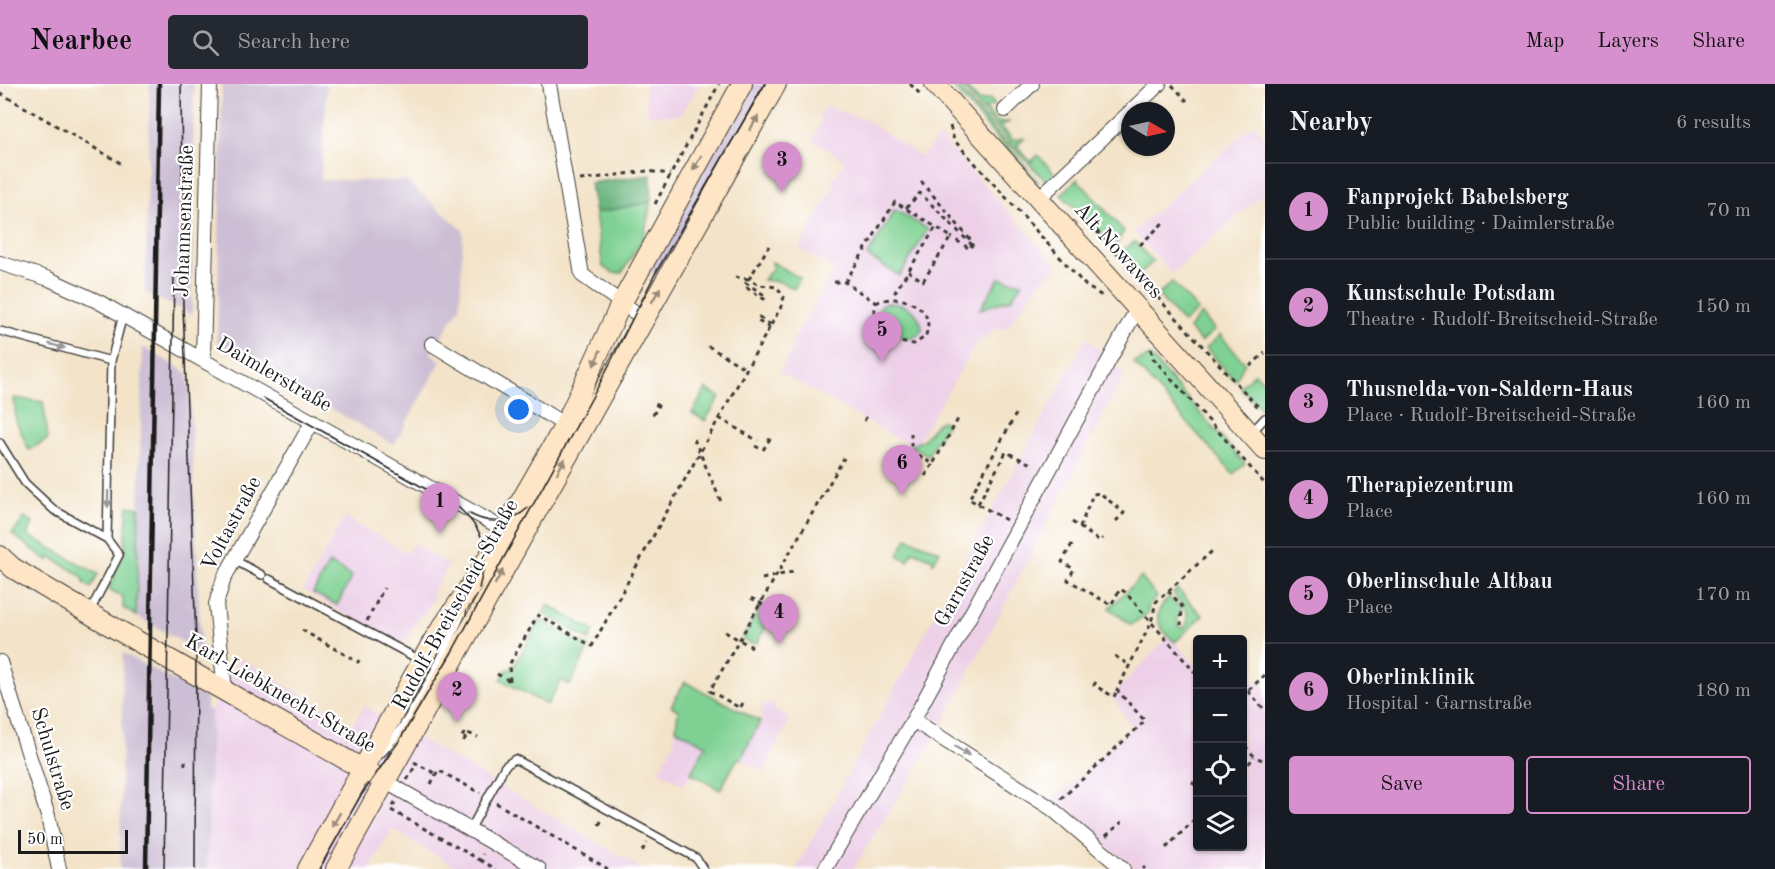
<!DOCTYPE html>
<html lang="en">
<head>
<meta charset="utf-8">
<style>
  :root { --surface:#171b24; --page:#242831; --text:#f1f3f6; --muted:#9ea1a6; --line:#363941; --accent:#d690ce }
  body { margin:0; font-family:"Old Standard TT",serif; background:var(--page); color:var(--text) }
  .controls { position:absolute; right:18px; bottom:18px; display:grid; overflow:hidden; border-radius:6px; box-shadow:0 2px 4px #0004 }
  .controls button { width:54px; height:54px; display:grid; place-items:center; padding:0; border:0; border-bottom:2px solid var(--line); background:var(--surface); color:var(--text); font:30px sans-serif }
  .compass { position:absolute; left:1121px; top:18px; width:54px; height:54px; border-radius:50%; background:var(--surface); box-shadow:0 2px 4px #0004; rotate:99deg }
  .scale { position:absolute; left:18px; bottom:15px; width:110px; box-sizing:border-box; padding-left:6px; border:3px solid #1c1c1c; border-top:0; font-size:16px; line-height:21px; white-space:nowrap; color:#1c1c1c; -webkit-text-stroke:4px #fff; paint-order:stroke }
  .you { position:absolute; left:519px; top:326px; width:21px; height:21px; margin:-15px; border:4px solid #fff; border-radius:50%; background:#1a73e8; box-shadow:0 0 0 9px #1a73e833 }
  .badge { display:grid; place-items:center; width:39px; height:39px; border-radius:50%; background:var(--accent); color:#111; font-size:20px; font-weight:700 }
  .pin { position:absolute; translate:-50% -50px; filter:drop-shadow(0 2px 3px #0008) }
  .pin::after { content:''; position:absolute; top:32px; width:21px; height:18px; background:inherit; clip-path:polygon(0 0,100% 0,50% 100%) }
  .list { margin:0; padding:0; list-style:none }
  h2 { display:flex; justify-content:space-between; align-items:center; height:78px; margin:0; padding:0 24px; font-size:26px }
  h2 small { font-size:20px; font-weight:400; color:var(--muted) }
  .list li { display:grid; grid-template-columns:39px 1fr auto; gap:18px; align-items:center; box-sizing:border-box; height:96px; padding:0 24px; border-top:2px solid var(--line) }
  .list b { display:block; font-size:22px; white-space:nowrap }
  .list p { margin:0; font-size:20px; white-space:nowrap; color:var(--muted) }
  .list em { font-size:20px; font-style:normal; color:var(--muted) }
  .actions { display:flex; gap:12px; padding:18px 24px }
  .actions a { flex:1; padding:14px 0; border:2px solid var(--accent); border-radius:6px; text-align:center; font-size:21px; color:var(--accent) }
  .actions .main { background:var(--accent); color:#111 }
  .icon { flex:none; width:33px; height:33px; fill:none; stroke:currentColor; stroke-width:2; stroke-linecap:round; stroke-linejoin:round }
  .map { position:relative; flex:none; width:1265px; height:785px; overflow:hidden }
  header { display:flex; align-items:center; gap:36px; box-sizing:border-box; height:84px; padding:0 30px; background:var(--accent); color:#111 }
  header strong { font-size:28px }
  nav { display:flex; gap:33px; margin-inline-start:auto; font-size:21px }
  .search { width:420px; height:54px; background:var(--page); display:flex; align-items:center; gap:15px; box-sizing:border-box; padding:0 21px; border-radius:6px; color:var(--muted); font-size:22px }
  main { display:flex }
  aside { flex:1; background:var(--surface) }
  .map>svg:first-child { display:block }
</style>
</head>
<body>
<header>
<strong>Nearbee</strong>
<div class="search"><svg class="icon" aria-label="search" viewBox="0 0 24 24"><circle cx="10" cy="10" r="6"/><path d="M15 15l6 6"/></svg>Search here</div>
<nav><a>Map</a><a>Layers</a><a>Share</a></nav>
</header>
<main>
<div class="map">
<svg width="1265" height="785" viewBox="0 0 1265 785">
  <rect width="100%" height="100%" fill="#fff"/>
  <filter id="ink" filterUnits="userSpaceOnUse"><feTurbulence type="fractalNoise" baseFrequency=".0167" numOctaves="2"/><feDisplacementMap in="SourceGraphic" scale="12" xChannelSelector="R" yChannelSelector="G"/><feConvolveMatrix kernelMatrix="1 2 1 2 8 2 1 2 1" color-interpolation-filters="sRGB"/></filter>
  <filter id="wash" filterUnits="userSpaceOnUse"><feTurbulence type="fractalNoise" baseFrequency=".008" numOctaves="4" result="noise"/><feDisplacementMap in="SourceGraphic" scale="24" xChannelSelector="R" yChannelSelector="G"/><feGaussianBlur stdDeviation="1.35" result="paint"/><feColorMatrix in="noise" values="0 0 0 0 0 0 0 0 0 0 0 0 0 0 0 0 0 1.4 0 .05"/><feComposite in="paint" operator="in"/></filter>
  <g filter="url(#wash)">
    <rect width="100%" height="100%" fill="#f3e3c8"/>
    <!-- built -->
    <path fill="#edd0e8" d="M 644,0 L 699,0 L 681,31 L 648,31 Z
      M 825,22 L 866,36 L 921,73 L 939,52 L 1058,182 L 1041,197 L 1005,246 L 995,242 L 985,257 L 980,254 L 914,364 L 779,288 L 793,265 L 790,262 L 835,185 L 799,164 L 835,99 L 831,97 L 845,77 L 812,55 L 822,36 L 818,33 Z
      M 1254,40 L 1265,54 L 1265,108 L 1172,190 L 1133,148 Z
      M 1087,253 L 1124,291 L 933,658 L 853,785 L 796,785 Z
      M 345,433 L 407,469 L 413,460 L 449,481 L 431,511 L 434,513 L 423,532 L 420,531 L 402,562 L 303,506 Z
      M 1169,551 L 1197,583 L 1198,762 L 1242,762 L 1243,608 L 1257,594 L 1265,605 L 1265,785 L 1135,785 L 1052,717 L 1132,643 L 1112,612 Z
      M 241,575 L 352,641 L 364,622 L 642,785 L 459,785 L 392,745 L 370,785 L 207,785 L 211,626 Z
      M 685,598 L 760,637 L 763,630 L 759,628 L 763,620 L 768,622 L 770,618 L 775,621 L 773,625 L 790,634 L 764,687 L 738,674 L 720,706 L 691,690 L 684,701 L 659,687 L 674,658 L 678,626 L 671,622 Z"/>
    <!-- industrial -->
    <path fill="#ccbed4" d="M 150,0 L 194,0 L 192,231 L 145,208 Z
      M 222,0 L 327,0 L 321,96 L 406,97 L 463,146 L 460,223 L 431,269 L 441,277 L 394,361 L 217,258 Z
      M 750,0 L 769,0 L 658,192 L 652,189 L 648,185 Z
      M 143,263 L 189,290 L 201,568 L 136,532 Z
      M 123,569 L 206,614 L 206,626 L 211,626 L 207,785 L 120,785 Z"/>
    <!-- green -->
    <path fill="#7fd193" stroke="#4e7658" stroke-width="1.5" d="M 956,0 L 1039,99 L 1032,96 L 954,4 Z
      M 960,0 L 977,0 L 966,3 L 979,17 L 990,15 L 995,21 L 985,24 L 997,38 L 1010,38 L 1000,41 L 1013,56 L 1024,54 L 1017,62 L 1031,78 L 1038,71 L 1054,89 L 1054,92 L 1047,98 L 1014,64 Z
      M 1077,95 L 1124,147 L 1115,162 L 1061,111 Z
      M 651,118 L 644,152 L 622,189 L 613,189 L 603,183 L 595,129 Z
      M 895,126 L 928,145 L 900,192 L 867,172 Z
      M 1135,158 L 1153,178 L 1139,190 L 1120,168 Z
      M 772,178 L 800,194 L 794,205 L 781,198 L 763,196 L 772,185 Z
      M 999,194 L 1022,199 L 1011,215 L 980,225 Z
      M 1172,198 L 1198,226 L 1183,239 L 1158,211 Z
      M 887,219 C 904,219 920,226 922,245 C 912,267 880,246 878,227 L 881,221 Z
      M 1201,230 L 1215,246 L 1201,258 L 1189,245 Z
      M 1220,251 L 1245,279 L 1235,297 L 1206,264 Z
      M 1150,272 L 1245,380 L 1233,390 L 1134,279 Z
      M 1255,289 L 1265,300 L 1264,328 L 1240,303 Z
      M 706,305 L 720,313 L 705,337 L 692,329 Z
      M 14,314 L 43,318 L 48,355 L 29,366 L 16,337 Z
      M 942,337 L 947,339 L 928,371 L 910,362 L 923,356 L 937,339 Z
      M 128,422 L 139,424 L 136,532 L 123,524 L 123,513 L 109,505 L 124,468 Z
      M 25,434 L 33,439 L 27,451 L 98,490 L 91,504 L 84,499 L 83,493 L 51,473 L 48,477 L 12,450 Z
      M 907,454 L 940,467 L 933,480 L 933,475 L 913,467 L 908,477 L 898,471 Z
      M 329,479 L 352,492 L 337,521 L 313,509 Z
      M 1141,493 L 1157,513 L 1149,520 L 1148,529 L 1131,541 L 1109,524 Z
      M 1177,505 L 1203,532 L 1175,558 C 1157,543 1150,532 1169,513 L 1181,524 L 1181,529 L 1177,534 L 1179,543 L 1183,544 L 1187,540 L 1187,528 L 1173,509 Z
      M 548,521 L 594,547 L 589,556 L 543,529 Z
      M 761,522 L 771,528 L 772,532 L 757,559 L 754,558 L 752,560 L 742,555 Z
      M 540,536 L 589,563 L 570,601 L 561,596 L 547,621 L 501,596 L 506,586 L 513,584 Z
      M 685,598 L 760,637 L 741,675 L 738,674 L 720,706 L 691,689 L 706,661 L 676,645 L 678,626 L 671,622 Z"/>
    <!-- forest -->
    <path fill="#67b37d" stroke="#42684c" stroke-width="1.5" d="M 651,91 L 651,118 L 595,129 L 590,99 Z"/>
  </g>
  <g filter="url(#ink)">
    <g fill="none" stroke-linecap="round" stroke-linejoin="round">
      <defs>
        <path id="lane" d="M 0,247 L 111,277 L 107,455 L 54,426 L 25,399 L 0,359
          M 111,277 L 123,231
          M 1252,348 L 1265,334
          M 234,476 L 262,491
          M 269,495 L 420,576
          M 89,529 L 119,471 L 107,455
          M 377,673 C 409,645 444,569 462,529
          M 470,746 L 505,682 L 515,675 L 696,774 L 703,785"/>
        <path id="street" d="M 549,0 L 582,191 L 643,234
          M 1005,26 L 1032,0
          M 1131,27 L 1159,0
          M 1038,115 L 1130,28
          M 0,179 L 49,195 L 99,218 L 512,450
          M 432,260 L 572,345
          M 203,275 L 210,0
          M 0,578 L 48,732 L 59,785
          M 225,607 L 216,520 L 224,494 L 313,337
          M 913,636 L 1051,724 L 1123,785
          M 386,698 L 539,785
          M 825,785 L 916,631 L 1137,225"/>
        <path id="secondary" d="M 935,0 L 1265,366
          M 0,472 L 13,484 C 131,556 253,622 373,691
          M 308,785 L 433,557 L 480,488 L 565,341 L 621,220 L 742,0
          M 336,785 L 776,0"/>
      </defs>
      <!-- lane casing -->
      <use href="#lane" stroke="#3c3a36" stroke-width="10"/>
      <!-- street casing -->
      <use href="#street" stroke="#3c3a36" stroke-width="16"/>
      <!-- secondary casing -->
      <use href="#secondary" stroke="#3c3a36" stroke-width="22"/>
      <!-- path -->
      <path stroke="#3c3a36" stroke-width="3" stroke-dasharray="4.5 4.5" stroke-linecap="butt" d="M 910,0 L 921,11
        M 1172,1 L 1187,17
        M 0,9 L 122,80
        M 1166,36 L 1167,37
        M 950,42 L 954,56 L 1086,202 L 1104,213
        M 580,96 L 647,87 L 670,90
        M 921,97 L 973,159 L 970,165 L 951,153
        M 655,120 L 719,0
        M 906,124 L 920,109 L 975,164
        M 1082,136 L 1092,142 L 1260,325
        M 1140,161 L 1164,138
        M 908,187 L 923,197 L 951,153 L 936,143
        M 735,193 L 749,195 L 746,199 L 766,212 L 764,215 L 747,204 L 745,206
        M 834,198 L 845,198 L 876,219 L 873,235 L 882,249
        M 845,198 L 895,118 L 936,143 L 892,213
        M 876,219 C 899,207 939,223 925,253 L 914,260 L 897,258
        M 770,244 L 758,237 L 759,233 L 771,241
        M 708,262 L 746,285
        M 1151,265 L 1153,274 L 1265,400
        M 1250,282 L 1265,269
        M 653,331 L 658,322 L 655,320
        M 719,334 L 758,357
        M 864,337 L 868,330
        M 911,349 L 911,367 L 933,380 L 958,335
        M 694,355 L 722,420
        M 755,362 L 763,366 L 771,353 L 773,354
        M 925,392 L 933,380
        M 978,420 L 1006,368 L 1033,381
        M 1006,436 L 969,415 L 1016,330
        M 1072,438 L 1100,457 L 1103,454
        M 1080,443 L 1093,410 L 1100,409 L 1124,429 L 1116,437
        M 1072,460 L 1062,478 L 1074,485 L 1068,496 L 1111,521 L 1120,505 L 1125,508 L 1198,592
        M 762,495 L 797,487
        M 1168,507 L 1182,522 L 1181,541
        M 751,514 L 773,526
        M 367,537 L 384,504
        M 302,546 L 358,578 L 359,576
        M 725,548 L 752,563
        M 1115,572 L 1129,581
        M 497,590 L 510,597
        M 510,597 L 509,581 L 538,531 L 592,562 L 781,223 L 784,213 L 777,203 L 759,201 L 749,195 L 769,162
        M 1096,598 L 1094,601 L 1114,613 L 1117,606
        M 1248,607 L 1265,626
        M 1242,612 L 1265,591
        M 743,619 L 740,624 L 710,607 L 844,374
        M 466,653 L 464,656 L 461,654 L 465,648 L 478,653
        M 1245,662 L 1255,673 L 1265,677
        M 185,677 L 185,681
        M 414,678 L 436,690
        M 1242,686 L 1255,673
        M 407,696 L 417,679
        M 1192,698 L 1198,704
        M 431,700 L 438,686 L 480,709
        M 1061,715 L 1145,637 L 1117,606 L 1151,539 L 1156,518 L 1212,467
        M 395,718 L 391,726 L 480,776 L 483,770
        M 496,719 L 608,785
        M 599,741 L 603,734
        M 1106,752 L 1122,738
        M 1166,764 L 1198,732
        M 642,767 L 647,759
        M 480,776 L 496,785
        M 1143,785 L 1145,783"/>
      <!-- lane -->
      <use href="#lane" stroke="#fff" stroke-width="7"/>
      <!-- street -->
      <use href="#street" stroke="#fff" stroke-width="14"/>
      <!-- secondary -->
      <use href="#secondary" stroke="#fee5c5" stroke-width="20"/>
      <!-- tram -->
      <path stroke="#1c1c1c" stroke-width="1.5" d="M 181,0 L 183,222 L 196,555 L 195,785
        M 263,314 L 458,423 C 488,451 489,466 479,504
        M 468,429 C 489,441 510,440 528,424
        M 164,785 L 174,192
        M 319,785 L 360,713 L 399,657 L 452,568 L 600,299 L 655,190 L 765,0"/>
      <!-- rail -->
      <path stroke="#1c1c1c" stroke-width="4.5" d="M 146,785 L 159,0"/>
    </g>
    <!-- one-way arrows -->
    <defs><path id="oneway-solid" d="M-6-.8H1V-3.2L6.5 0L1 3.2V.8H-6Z" transform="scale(1.5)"/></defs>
    <g fill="#988b79">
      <use href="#oneway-solid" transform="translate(754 39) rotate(-60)"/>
      <use href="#oneway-solid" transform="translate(697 79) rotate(120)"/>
      <use href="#oneway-solid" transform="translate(656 211) rotate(-60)"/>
      <use href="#oneway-solid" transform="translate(597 274) rotate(114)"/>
      <use href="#oneway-solid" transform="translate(561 382) rotate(-61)"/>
      <use href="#oneway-solid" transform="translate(499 493) rotate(-61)"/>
      <use href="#oneway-solid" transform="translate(336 736) rotate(119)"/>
    </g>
    <g fill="#999">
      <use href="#oneway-solid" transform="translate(57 262) rotate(15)"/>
      <use href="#oneway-solid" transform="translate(108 415) rotate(91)"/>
      <use href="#oneway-solid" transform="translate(962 667) rotate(32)"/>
    </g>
  </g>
  <g text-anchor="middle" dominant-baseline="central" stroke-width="4.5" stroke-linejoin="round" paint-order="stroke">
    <!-- street labels -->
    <g font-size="21" fill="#1c1c1c" stroke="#fff">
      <text transform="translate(185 137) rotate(-88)">Johannsenstraße</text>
      <text transform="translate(1118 167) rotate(48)">Alt Nowawes</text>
      <text transform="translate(274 291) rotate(30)">Daimlerstraße</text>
      <text transform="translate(232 440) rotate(-62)">Voltastraße</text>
      <text transform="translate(965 497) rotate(-61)">Garnstraße</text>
      <text transform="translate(456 521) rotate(-61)">Rudolf-Breitscheid-Straße</text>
      <text transform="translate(280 610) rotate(30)">Karl-Liebknecht-Straße</text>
      <text transform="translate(52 675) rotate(73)">Schulstraße</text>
    </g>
  </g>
</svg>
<div class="controls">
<button>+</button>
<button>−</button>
<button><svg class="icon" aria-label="locate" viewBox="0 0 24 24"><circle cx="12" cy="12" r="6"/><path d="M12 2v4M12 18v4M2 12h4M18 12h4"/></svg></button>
<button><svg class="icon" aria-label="layers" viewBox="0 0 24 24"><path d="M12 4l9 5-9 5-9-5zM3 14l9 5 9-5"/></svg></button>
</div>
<svg class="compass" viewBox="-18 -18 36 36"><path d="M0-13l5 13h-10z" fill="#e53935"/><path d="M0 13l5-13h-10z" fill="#9ea1a6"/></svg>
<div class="scale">50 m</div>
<div class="you"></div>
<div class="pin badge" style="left:440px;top:449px">1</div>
<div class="pin badge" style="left:457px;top:638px">2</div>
<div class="pin badge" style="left:782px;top:108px">3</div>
<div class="pin badge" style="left:779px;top:560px">4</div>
<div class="pin badge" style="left:882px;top:278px">5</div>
<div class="pin badge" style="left:902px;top:411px">6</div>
</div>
<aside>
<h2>Nearby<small>6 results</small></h2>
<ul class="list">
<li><span class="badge">1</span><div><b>Fanprojekt Babelsberg</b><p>Public building · Daimlerstraße</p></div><em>70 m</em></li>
<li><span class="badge">2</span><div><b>Kunstschule Potsdam</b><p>Theatre · Rudolf-Breitscheid-Straße</p></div><em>150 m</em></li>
<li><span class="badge">3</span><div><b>Thusnelda-von-Saldern-Haus</b><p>Place · Rudolf-Breitscheid-Straße</p></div><em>160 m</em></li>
<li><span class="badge">4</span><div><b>Therapiezentrum</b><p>Place</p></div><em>160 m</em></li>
<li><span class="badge">5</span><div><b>Oberlinschule Altbau</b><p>Place</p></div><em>170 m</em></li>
<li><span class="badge">6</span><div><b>Oberlinklinik</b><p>Hospital · Garnstraße</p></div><em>180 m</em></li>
</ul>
<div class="actions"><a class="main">Save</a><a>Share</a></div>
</aside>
</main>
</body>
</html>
